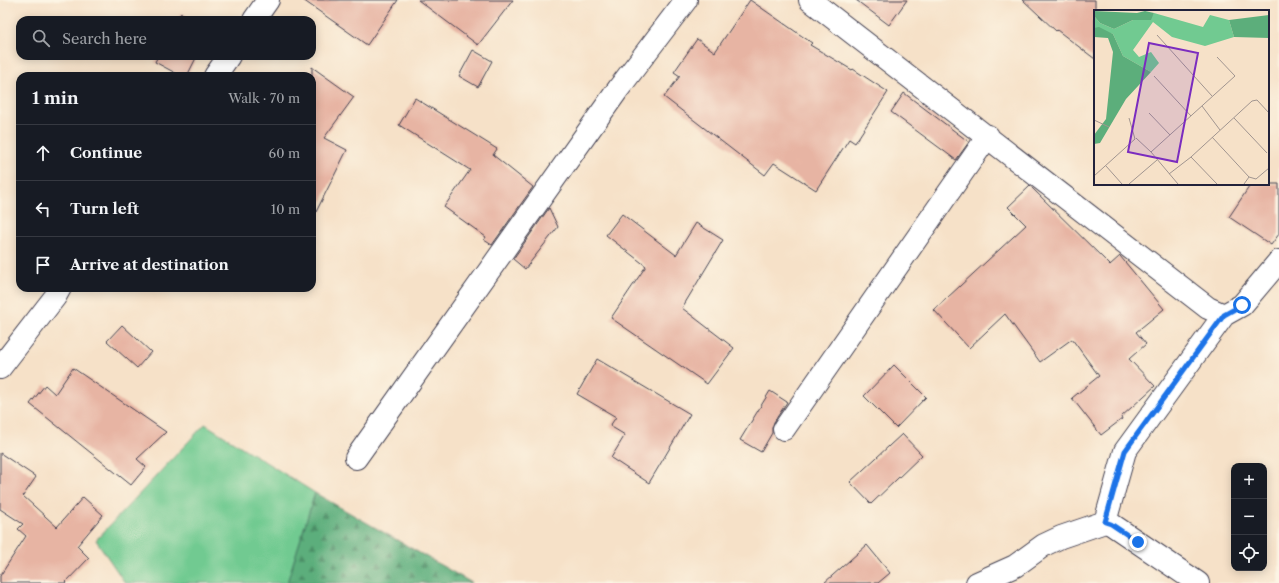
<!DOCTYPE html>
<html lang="en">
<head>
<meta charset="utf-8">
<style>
  :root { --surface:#171b24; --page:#242831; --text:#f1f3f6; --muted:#9ea1a6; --line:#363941 }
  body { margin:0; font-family:"Libre Caslon Text",serif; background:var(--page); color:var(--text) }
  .controls { position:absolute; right:12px; bottom:12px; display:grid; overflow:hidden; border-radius:8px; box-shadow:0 2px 10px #0003 }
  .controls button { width:36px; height:36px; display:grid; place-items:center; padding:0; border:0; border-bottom:1px solid var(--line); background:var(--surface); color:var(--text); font:20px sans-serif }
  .stop { position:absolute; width:12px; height:12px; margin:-9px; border:3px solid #1a73e8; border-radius:50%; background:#fff }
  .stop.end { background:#1a73e8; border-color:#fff; box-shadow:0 1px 4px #0008 }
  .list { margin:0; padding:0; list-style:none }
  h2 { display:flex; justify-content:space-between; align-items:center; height:52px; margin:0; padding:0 16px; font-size:17px }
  h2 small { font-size:13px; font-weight:400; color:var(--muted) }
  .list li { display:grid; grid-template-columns:26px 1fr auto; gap:12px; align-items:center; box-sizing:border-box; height:56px; padding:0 16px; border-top:1px solid var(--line) }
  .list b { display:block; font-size:15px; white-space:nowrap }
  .list em { font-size:13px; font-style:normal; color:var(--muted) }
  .icon { flex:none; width:22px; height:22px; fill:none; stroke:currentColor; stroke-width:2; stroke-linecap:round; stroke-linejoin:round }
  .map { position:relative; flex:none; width:1279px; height:583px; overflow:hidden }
  .search { position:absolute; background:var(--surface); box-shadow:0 2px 10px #0003; left:16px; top:16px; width:300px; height:44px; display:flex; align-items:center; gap:10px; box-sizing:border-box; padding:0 14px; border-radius:12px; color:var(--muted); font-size:15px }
  .panel { position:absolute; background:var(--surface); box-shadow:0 2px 10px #0003; left:16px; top:72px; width:300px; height:220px; border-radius:12px }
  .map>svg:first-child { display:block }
</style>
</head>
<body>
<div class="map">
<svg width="1279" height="583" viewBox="0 0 1279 583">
  <defs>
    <pattern id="forest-firs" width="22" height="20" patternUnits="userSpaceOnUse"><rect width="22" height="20" fill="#5cae7b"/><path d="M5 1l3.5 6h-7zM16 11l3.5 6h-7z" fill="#4c8d66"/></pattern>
  </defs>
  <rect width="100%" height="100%" fill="#fcf5e5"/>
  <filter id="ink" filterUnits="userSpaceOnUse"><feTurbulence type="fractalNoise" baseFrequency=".025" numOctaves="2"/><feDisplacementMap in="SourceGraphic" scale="8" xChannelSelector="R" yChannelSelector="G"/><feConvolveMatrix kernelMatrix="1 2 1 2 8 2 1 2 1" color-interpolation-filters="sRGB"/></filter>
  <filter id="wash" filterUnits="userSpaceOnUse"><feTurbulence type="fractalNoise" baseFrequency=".012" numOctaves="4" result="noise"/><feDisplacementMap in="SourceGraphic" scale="16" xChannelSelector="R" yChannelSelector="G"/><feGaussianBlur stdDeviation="0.9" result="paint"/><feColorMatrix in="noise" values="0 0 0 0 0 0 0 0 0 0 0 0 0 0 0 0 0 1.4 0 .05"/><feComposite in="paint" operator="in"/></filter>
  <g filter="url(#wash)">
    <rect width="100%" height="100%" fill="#f6e1c8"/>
    <!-- grass -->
    <path fill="#71ca91" stroke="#4a7666" d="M 205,424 L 315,493 L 287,583 L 125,583 L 96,540 Z"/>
    <!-- forest -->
    <path fill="url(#forest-firs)" stroke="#3f685b" d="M 315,493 L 472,583 L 287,583 Z"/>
    <g id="blocks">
      <!-- building -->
      <path fill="#e7b4a3" d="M 303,0 L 398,0 L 367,45 Z
        M 418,0 L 513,0 L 478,45 Z
        M 750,0 L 812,43 L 810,45 L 852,70 L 853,69 L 888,92 L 855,143 L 849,139 L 816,190 L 774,163 L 765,175 L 664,97 L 680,76 L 674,72 L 697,39 L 715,52 Z
        M 856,0 L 907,0 L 889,25 Z
        M 1023,0 L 1095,0 L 1095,59 L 1057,30 L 1056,31 Z
        M 181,13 L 195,20 L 177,20 Z
        M 473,50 L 492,61 L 478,87 L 459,76 Z
        M 158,56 L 197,56 L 187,76 L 181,76 L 155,62 Z
        M 312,67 L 354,97 L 324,138 L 347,150 L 312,220 Z
        M 904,93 L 969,142 L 956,160 L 891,112 Z
        M 415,98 L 497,149 L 493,155 L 533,187 L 492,245 L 484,240 L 486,237 L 444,207 L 470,170 L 399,125 Z
        M 1251,184 L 1279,184 L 1279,234 L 1271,245 L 1229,217 Z
        M 1030,186 L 1110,265 L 1120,256 L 1164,309 L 1136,332 L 1146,344 L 1129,359 L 1155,386 L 1121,417 L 1122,419 L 1101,435 L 1072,398 L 1099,376 L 1072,339 L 1040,362 L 1005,314 L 969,348 L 934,310 L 1026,225 L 1008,207 Z
        M 549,208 L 558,227 L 525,269 L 513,259 Z
        M 622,214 L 676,255 L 696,223 L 723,240 L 682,308 L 734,348 L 707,384 L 611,318 L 646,266 L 606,235 Z
        M 122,325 L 151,352 L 137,368 L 107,341 Z
        M 597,359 L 690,414 L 649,483 L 611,458 L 625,435 L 610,426 L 616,417 L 577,394 Z
        M 894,365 L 926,397 L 896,428 L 864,396 Z
        M 73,368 L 166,432 L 137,459 L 146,467 L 131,485 L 30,404 L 45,385 L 55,394 Z
        M 770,391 L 787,402 L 774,422 L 772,428 L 772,433 L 761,452 L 740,440 Z
        M 902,434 L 922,455 L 871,504 L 850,482 Z
        M 0,453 L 36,477 L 23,496 L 57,527 L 83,497 L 103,515 L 77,546 L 89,558 L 65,583 L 0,583 L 0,576 L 26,536 L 18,529 L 23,524 L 0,509 Z
        M 867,545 L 890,573 L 878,583 L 824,583 Z"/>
    </g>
  </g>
  <g filter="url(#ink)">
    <use href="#blocks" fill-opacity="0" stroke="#423f50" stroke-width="1"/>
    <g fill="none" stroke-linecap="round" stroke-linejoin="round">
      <defs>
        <path id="street" d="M 810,0 L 1208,308 L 1224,315 L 1242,305 L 1279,261
          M 254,20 L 268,0
          M 215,76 L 229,56
          M 0,368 L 55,297 L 60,288
          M 784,429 L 988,136
          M 356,458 L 619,88 L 686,0
          M 1105,522 L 1125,451 L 1224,315
          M 977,583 L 1015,566 L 1044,545 L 1061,537 L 1105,522 L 1111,524 L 1198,583"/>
      </defs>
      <!-- street casing -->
      <use href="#street" stroke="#423f50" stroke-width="24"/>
      <!-- street -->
      <use href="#street" stroke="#fff" stroke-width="22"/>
    </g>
  </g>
  <g fill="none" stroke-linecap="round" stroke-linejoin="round" filter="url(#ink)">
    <!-- route -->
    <path stroke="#1a73e8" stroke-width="5" d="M 1138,542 L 1111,524 L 1105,522 L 1125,451 L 1224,315 L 1242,305"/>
  </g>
  <!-- overview -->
  <g transform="translate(1094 10)">
    <rect width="175" height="175" fill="#f6e1c8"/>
    <path d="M 60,3 L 109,17 L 116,5 L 135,10 L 140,27 L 111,36 L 78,27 L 59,12 L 39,40 L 45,47 L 57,42 L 65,53 L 57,62 L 29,46 L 19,24 L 0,18 L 0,6 L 6,13 L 20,19 L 39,10 L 56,10 Z" fill="#71ca91"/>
    <path d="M 0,1 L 43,3 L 51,1 L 60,3 L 57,10 L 39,10 L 20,19 L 6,13 L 0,6 ZM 175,5 L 175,28 L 140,27 L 135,10 ZM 5,17 L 19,24 L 29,46 L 57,62 L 32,89 L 6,133 L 0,134 L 0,125 L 12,109 L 19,42 L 14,28 L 0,27 L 0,18 Z" fill="#5cae7b"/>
    <path fill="none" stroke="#a19590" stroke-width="1" d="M 63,25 L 118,86M 60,66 L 97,106M 108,96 L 126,120M 55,103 L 76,125M 140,108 L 173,143M 0,110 L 15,117M 118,127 L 155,167M 42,128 L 57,142M 97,147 L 123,174M 12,156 L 28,174M 75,164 L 97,147 L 158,91 L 163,90 L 175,103M 0,166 L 41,129 L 35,108M 35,174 L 63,150M 84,174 L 57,142 L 141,66 L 123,47M 150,174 L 155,167 L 162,169 L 175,158"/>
    <path fill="#7b2cbf" fill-opacity="0.15" stroke="#7b2cbf" stroke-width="2" d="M 55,33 L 104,43 L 83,152 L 34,142 Z"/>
    <rect width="175" height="175" fill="none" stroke="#22223b" stroke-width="2"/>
  </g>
</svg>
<div class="controls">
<button>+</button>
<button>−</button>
<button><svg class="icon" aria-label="locate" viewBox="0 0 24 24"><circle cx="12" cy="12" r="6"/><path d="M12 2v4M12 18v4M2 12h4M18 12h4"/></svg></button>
</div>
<div class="stop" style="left:1242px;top:305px"></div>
<div class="stop end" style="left:1138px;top:542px"></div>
<div class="search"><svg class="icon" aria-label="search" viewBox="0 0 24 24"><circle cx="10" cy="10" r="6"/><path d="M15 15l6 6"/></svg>Search here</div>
<section class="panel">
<h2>1 min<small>Walk · 70 m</small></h2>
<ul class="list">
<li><svg class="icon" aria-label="ahead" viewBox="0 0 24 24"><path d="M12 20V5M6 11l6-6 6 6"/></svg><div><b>Continue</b></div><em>60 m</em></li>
<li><svg class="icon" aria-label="left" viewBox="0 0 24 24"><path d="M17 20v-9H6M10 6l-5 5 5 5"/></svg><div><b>Turn left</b></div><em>10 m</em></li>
<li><svg class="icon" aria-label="arrive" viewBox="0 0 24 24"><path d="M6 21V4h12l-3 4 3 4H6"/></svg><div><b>Arrive at destination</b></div></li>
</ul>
</section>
</div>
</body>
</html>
